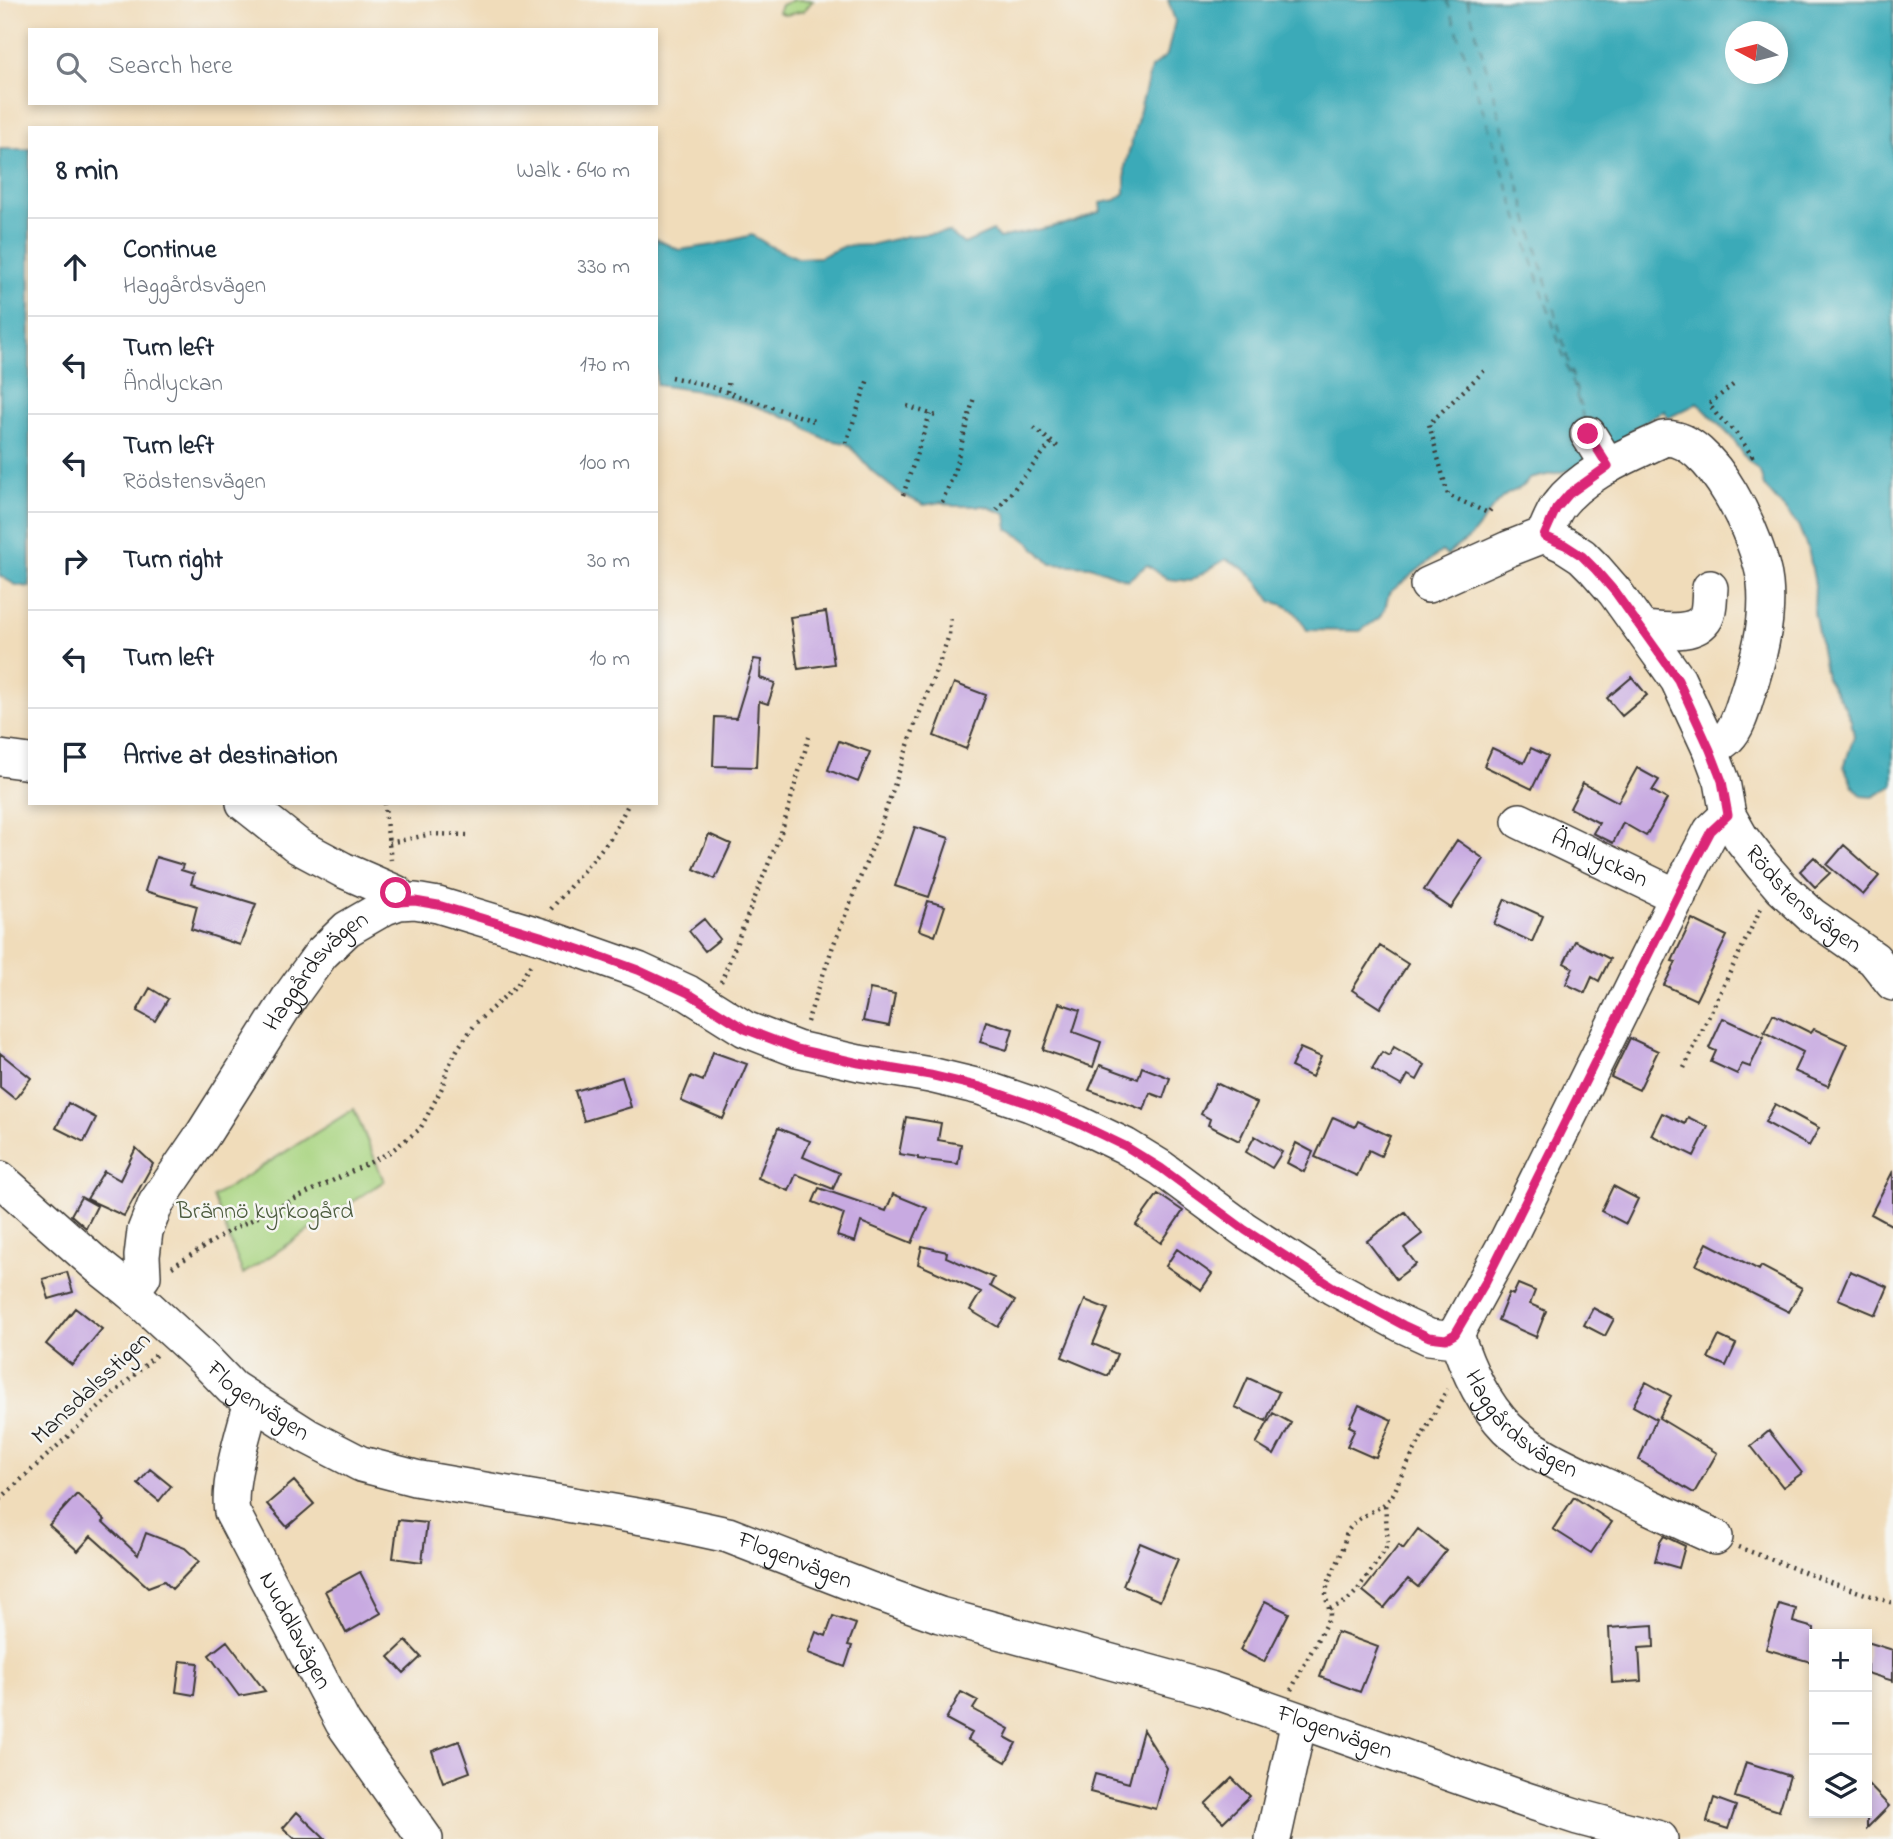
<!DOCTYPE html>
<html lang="en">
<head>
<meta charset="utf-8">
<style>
  :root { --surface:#fff; --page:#f6f6f7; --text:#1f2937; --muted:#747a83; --line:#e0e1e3 }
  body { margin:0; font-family:"Indie Flower",sans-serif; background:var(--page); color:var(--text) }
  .controls { position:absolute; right:21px; bottom:21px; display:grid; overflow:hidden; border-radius:0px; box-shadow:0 4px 10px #0003 }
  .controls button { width:63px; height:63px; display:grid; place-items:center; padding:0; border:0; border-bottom:2px solid var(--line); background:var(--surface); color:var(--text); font:35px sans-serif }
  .compass { position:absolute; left:1725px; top:21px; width:63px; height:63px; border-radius:50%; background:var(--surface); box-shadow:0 4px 10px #0003; rotate:277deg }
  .stop { position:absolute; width:21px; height:21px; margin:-16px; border:5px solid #db2777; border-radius:50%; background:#fff }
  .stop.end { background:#db2777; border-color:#fff; box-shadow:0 2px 7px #0008 }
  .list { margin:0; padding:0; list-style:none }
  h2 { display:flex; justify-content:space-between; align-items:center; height:91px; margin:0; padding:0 28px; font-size:30px }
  h2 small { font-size:23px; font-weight:400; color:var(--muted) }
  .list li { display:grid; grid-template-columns:46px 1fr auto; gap:21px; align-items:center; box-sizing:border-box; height:98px; padding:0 28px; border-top:2px solid var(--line) }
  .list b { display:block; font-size:26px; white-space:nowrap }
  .list p { margin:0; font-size:23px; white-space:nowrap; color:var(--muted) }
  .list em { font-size:23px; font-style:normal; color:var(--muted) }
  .icon { flex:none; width:38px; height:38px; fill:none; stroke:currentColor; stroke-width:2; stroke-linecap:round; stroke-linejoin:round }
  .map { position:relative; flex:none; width:1893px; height:1839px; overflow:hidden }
  .search { position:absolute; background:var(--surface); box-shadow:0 4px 10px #0003; left:28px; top:28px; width:630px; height:77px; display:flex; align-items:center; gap:18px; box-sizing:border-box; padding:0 24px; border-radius:0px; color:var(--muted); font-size:26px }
  .panel { position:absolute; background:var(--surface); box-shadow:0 4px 10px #0003; left:28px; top:126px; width:630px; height:679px; border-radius:0px }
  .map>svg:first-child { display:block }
</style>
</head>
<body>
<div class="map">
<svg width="1893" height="1839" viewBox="0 0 1893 1839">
  <rect width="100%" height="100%" fill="#f6f6f2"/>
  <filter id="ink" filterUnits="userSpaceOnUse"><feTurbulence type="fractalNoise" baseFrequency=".0143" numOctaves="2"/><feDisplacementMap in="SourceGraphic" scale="14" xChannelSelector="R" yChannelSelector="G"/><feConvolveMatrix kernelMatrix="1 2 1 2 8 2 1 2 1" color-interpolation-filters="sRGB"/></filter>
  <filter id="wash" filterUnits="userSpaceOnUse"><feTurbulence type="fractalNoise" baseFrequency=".00686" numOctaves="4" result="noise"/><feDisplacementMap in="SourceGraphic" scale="28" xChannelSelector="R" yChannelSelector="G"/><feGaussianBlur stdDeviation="1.57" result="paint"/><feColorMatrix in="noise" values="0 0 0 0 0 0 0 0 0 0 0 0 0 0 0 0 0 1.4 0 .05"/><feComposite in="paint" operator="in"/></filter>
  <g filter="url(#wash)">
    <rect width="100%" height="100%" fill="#f0dcba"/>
    <!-- green -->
    <path fill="#a8d480" stroke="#62784e" stroke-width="2" d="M 793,0 L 813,0 L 804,11 L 786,15 L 778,12 L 781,5 Z
      M 354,1109 L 384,1181 L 243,1274 L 213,1197 Z"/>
    <!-- water -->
    <path fill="#3aaab8" stroke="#2b636a" stroke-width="2" fill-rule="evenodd" d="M 1168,0 L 1893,0 L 1893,786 L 1873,797 L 1862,796 L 1853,786 L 1844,767 L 1854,736 L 1851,720 L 1844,705 L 1826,677 L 1814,612 L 1815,585 L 1809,553 L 1798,525 L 1764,486 L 1760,472 L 1747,459 L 1732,438 L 1698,403 L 1668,418 L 1664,410 L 1627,433 L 1627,440 L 1586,459 L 1584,467 L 1529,479 C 1524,489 1515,489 1506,495 C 1490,506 1483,525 1469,538 C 1461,545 1453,547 1447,556 L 1442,551 L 1389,593 L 1385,609 L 1379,618 L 1360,631 L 1307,630 C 1295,610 1293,607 1271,601 C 1259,582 1248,568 1226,559 L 1190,581 L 1168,579 L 1147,565 L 1128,580 L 1090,566 L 1051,564 L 1029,542 L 1008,529 L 1006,514 L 985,506 L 954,506 L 942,502 L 924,505 L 903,495 L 889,485 L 872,471 L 850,446 L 845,443 L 825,439 L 807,429 L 800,422 L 749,404 L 706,392 L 656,385 L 656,239 L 679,250 L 713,245 L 752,235 L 772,247 L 798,258 L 820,257 L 844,246 L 870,245 L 907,236 L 949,232 L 964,244 L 993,231 L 999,238 L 1074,222 L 1101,211 L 1100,203 L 1116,200 L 1125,193 L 1125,167 L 1151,68 L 1167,55 L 1175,21 ZM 1736,32 L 1778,32 L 1778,74 L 1736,74 Z
      M 0,149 L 30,149 L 30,587 L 16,585 L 0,576 Z"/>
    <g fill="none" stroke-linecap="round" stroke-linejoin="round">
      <!-- ferry -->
      <path stroke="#2a5c62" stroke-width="2" stroke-dasharray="9 7" stroke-linecap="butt" d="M 1447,0 L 1584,419
        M 1467,0 L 1581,406"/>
    </g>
    <g id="blocks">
      <!-- building -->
      <path fill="#c8aae1" d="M 826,612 L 834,664 L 798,669 L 790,617 Z
        M 754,659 L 761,660 L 760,678 L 775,683 L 768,704 L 759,701 L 756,767 L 713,766 L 715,717 L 736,718 Z
        M 1632,677 L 1647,695 L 1622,716 L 1607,698 Z
        M 954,683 L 986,695 L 966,749 L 934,736 Z
        M 839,741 L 870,752 L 858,782 L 828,770 Z
        M 1492,748 L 1524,763 L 1531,748 L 1548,756 L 1532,789 L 1484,766 Z
        M 1637,768 L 1659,780 L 1652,791 L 1667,799 L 1646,836 L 1623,823 L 1613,843 L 1593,833 L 1599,823 L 1570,808 L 1583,783 L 1618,802 Z
        M 915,827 L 949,838 L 929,897 L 895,886 Z
        M 709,834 L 731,844 L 715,879 L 694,869 Z
        M 1457,840 L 1484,859 L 1451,908 L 1424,890 Z
        M 1844,845 L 1879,876 L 1863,895 L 1827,865 Z
        M 156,857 L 183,865 L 181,870 L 194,874 L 191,884 L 256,904 L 240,945 L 191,929 L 197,906 L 145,891 Z
        M 1814,857 L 1830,873 L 1815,887 L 1800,871 Z
        M 1505,899 L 1543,916 L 1532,942 L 1494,924 Z
        M 928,901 L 945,906 L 935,936 L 919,930 Z
        M 704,919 L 720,939 L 705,951 L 689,931 Z
        M 1692,919 L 1727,936 L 1696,1000 L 1664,985 L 1676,962 L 1672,961 Z
        M 1575,941 L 1610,959 L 1599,981 L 1592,977 L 1585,993 L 1566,984 L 1573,968 L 1564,963 Z
        M 1380,946 L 1408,964 L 1380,1008 L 1352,990 Z
        M 150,988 L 168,999 L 155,1021 L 137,1011 Z
        M 870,989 L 895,994 L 889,1026 L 863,1021 Z
        M 1059,1003 L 1080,1010 L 1073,1032 L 1101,1042 L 1093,1067 L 1043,1050 Z
        M 1773,1014 L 1811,1033 L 1814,1029 L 1847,1044 L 1828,1086 L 1794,1071 L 1803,1052 L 1764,1032 Z
        M 1723,1018 L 1764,1037 L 1750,1067 L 1742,1064 L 1737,1074 L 1711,1062 L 1716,1051 L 1709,1048 Z
        M 986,1021 L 1013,1029 L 1007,1050 L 980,1042 Z
        M 1630,1038 L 1658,1051 L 1639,1090 L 1611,1077 Z
        M 1394,1047 L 1425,1065 L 1417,1080 L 1408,1075 L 1402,1086 L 1372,1069 L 1382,1052 L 1389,1056 Z
        M 1300,1048 L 1321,1057 L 1312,1077 L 1291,1067 Z
        M 713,1052 L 747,1064 L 723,1119 L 681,1101 L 691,1076 L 703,1081 Z
        M 0,1053 L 31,1078 L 15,1099 L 0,1087 Z
        M 1100,1065 L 1138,1079 L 1142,1067 L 1170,1078 L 1163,1098 L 1150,1093 L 1144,1110 L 1089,1090 Z
        M 622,1077 L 631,1107 L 584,1121 L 575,1091 Z
        M 1216,1083 L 1257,1103 L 1239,1141 L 1208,1125 L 1210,1119 L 1201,1114 Z
        M 68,1103 L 96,1118 L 84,1142 L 56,1128 Z
        M 1775,1104 L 1819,1128 L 1809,1146 L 1765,1122 Z
        M 1662,1113 L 1685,1124 L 1688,1117 L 1708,1127 L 1694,1156 L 1651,1135 Z
        M 906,1117 L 941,1123 L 938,1140 L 961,1144 L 958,1164 L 918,1159 L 918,1157 L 899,1154 Z
        M 1333,1117 L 1355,1127 L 1358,1121 L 1390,1136 L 1381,1156 L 1369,1150 L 1357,1176 L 1315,1157 Z
        M 778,1128 L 810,1141 L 803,1157 L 840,1173 L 833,1189 L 796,1174 L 789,1191 L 758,1178 Z
        M 1255,1136 L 1282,1152 L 1272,1168 L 1246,1152 Z
        M 1296,1143 L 1313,1152 L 1304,1172 L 1287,1163 Z
        M 136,1148 L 153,1164 L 124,1216 L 87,1199 L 104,1171 L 120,1180 Z
        M 1893,1171 L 1893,1226 L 1871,1214 Z
        M 1613,1186 L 1638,1199 L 1626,1224 L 1601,1211 Z
        M 819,1188 L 886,1211 L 893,1194 L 927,1208 L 912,1243 L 861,1222 L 855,1242 L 837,1236 L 844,1214 L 813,1202 Z
        M 1158,1194 L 1183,1211 L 1161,1243 L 1136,1225 Z
        M 81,1197 L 97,1206 L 86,1228 L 71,1215 Z
        M 1405,1212 L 1422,1234 L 1404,1248 L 1416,1264 L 1396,1279 L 1367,1241 Z
        M 1707,1243 L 1759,1270 L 1761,1266 L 1802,1288 L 1789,1312 L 1696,1265 Z
        M 922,1246 L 947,1252 L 946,1257 L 994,1278 L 990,1286 L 1015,1301 L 998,1327 L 970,1310 L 981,1292 L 918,1264 Z
        M 1177,1249 L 1212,1274 L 1201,1290 L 1166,1266 Z
        M 1850,1271 L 1888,1287 L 1876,1315 L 1838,1299 Z
        M 67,1272 L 73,1292 L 49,1299 L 43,1279 Z
        M 1518,1284 L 1535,1291 L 1530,1304 L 1546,1311 L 1536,1337 L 1498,1320 L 1509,1293 L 1513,1295 Z
        M 1085,1300 L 1108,1309 L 1093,1344 L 1117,1354 L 1108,1376 L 1062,1357 Z
        M 75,1308 L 102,1329 L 72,1365 L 46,1344 Z
        M 1593,1308 L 1614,1319 L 1605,1336 L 1584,1325 Z
        M 1719,1336 L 1736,1344 L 1726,1366 L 1708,1358 Z
        M 1248,1378 L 1279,1392 L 1266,1421 L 1235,1407 Z
        M 1646,1382 L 1671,1396 L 1659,1418 L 1717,1453 L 1694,1493 L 1639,1460 L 1656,1419 L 1633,1406 Z
        M 1359,1405 L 1392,1420 L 1376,1457 L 1372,1456 L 1372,1457 L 1347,1446 L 1355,1429 L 1349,1426 Z
        M 1273,1413 L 1291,1423 L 1274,1455 L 1256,1444 Z
        M 1769,1431 L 1802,1473 L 1783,1487 L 1751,1446 Z
        M 150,1469 L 171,1486 L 159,1501 L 138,1484 Z
        M 294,1481 L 314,1504 L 287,1527 L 267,1504 Z
        M 77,1494 L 105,1520 L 103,1522 L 138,1555 L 146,1533 L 185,1548 L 199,1561 L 172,1589 L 164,1581 L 148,1587 L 91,1536 L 78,1551 L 49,1525 Z
        M 1574,1497 L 1612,1522 L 1591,1553 L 1553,1529 Z
        M 398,1520 L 427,1523 L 422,1562 L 393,1558 Z
        M 1418,1529 L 1446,1551 L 1418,1587 L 1408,1579 L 1384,1608 L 1363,1591 L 1399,1545 L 1403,1549 Z
        M 1664,1536 L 1685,1546 L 1679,1568 L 1655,1561 L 1660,1542 Z
        M 1140,1543 L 1178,1559 L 1160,1601 L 1123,1585 Z
        M 360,1572 L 381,1613 L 346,1633 L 325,1591 Z
        M 1265,1601 L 1289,1613 L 1264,1662 L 1240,1650 Z
        M 1779,1604 L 1796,1609 L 1793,1622 L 1814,1628 L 1814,1663 L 1766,1649 Z
        M 833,1616 L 856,1624 L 848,1645 L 852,1646 L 845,1667 L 808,1653 L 816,1632 L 826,1636 Z
        M 1653,1625 L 1654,1647 L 1639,1648 L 1641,1681 L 1612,1683 L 1609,1628 Z
        M 1337,1632 L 1378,1647 L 1360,1692 L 1320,1677 Z
        M 227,1641 L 265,1691 L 239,1696 L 209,1655 Z
        M 406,1641 L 421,1657 L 404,1673 L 389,1657 Z
        M 1867,1642 L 1893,1650 L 1893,1681 L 1867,1673 Z
        M 180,1661 L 198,1663 L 194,1695 L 176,1692 Z
        M 961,1692 L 978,1701 L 973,1709 L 1009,1729 L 1005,1737 L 1016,1743 L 1006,1762 L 968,1740 L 972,1733 L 946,1719 Z
        M 1143,1730 L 1167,1768 L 1156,1809 L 1090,1792 L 1095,1774 L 1129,1783 Z
        M 459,1741 L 470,1772 L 443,1782 L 432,1751 Z
        M 1746,1762 L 1790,1776 L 1779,1811 L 1735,1797 Z
        M 1232,1778 L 1250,1796 L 1223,1822 L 1205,1804 Z
        M 1867,1783 L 1889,1806 L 1867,1828 Z
        M 1714,1798 L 1736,1806 L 1728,1829 L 1707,1822 Z
        M 297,1812 L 325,1839 L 295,1839 L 283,1828 Z"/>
    </g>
  </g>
  <g filter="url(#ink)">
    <use href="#blocks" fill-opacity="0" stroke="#3c3934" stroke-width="2"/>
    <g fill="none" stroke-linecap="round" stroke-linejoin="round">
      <defs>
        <g id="minor">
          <path d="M 1588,434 L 1608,466"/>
          <path d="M 1544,535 C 1548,526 1552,515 1558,506 C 1583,473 1627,456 1663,439 C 1711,431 1761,544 1765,583 C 1769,622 1758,661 1746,698 C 1742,711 1737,728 1728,737 C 1724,742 1716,746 1710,749"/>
          <path id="s1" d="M 1428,585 L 1508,549 L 1544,535 L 1565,545 L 1582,556 L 1595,569 L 1615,592 L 1678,680 L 1710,749 L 1722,781 L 1728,815 L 1741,838 L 1762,865 L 1782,888 L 1811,915 L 1874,959 L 1893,983"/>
          <path d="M 1642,629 C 1661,630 1695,637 1706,617 C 1710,609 1709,597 1710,588"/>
          <path d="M 0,758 L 30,762"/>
          <path d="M 244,803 L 298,846 L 343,870 L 396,893"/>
          <path id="s2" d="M 1520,821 L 1678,897"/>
          <path id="s3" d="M 0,1179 L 97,1265 L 131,1292 L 204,1359 L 232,1388 L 307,1436 L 361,1464 L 415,1478 L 654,1519 L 728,1535 L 870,1590 L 940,1615 L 1210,1689 L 1526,1800 L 1578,1817 L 1660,1839"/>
          <path id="s4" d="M 131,1292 L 143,1276 L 142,1256 L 145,1231 L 156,1203 L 204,1133 L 290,997 L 321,954 L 347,929 L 385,907 L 399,902 L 415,901 L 438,905 L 544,937 L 638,970 L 688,993 L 745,1029 L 797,1049 L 859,1063 L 930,1075 L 980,1087 L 1030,1104 L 1077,1123 L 1125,1146 L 1161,1168 L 1245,1230 L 1333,1287 L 1403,1325 L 1429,1337 L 1446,1339 L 1456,1334 C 1466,1366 1483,1403 1507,1428 C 1533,1454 1570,1469 1603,1485 C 1640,1502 1677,1520 1715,1537"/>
          <path d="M 1456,1334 L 1507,1241 L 1692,867 L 1711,831 L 1728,815"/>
          <path id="s5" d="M 252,1402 C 244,1430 227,1484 232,1512 L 343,1723 L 425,1839"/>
          <path d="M 1273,1839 L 1299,1721"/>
        </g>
      </defs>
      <!-- minor casing -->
      <use href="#minor" stroke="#3c3934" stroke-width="38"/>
      <!-- path -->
      <path stroke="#3c3934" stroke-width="4.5" stroke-dasharray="2 5" stroke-linecap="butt" d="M 1484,371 L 1429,424 L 1448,495 L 1488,513 L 1491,509
        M 671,377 L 702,384 L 817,422
        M 1733,385 L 1709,404 L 1717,415 L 1738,435 L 1752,456 L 1747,459
        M 727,392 L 729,379
        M 907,406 L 939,417
        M 1034,428 L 1058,447
        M 846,443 L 868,379
        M 903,495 L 930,414
        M 942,502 L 953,476 L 974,397
        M 997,510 L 1052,442
        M 385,803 L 386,820 L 391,860
        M 389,843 L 432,834 L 468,835
        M 551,909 L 610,839 L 629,803
        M 721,982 L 782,830 L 809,737
        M 807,1022 L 833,946 L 878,833 L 916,722 L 943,653 L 949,635 L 951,615
        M 1684,1068 L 1761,908
        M 172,1267 L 231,1230 L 369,1163 L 390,1152 L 420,1129 L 443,1086 L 447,1069 L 458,1048 L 476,1023 L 517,985 L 532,963
        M 0,1499 L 159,1352
        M 1738,1547 L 1838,1585 L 1893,1603
        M 1330,1609 L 1347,1601 L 1357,1591 L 1383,1553 L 1388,1544 L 1385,1504
        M 1291,1690 L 1330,1616 C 1330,1608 1326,1602 1326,1595 C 1326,1581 1337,1566 1341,1554 C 1345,1545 1344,1535 1350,1528 C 1369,1505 1388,1515 1399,1480 L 1447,1389"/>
      <!-- minor -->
      <use href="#minor" stroke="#fff" stroke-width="35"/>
    </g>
  </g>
  <g fill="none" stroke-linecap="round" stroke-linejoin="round" filter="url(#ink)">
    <!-- route -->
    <path stroke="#db2777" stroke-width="9" d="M 396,893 L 398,902 L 415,901 L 438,905 L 544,937 L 605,958 L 638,970 L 688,993 L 745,1029 L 797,1049 L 859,1063 L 930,1075 L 980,1087 L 1030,1104 L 1077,1123 L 1125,1146 L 1161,1168 L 1245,1230 L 1333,1287 L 1403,1325 L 1429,1337 L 1446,1339 L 1455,1334 L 1485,1283 L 1692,867 L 1711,831 L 1728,815 L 1722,781 L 1710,750 L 1678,680 L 1615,592 L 1595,569 L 1582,556 L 1565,545 L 1544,536 L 1556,509 L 1569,494 L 1608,466 L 1588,434"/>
  </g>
  <g text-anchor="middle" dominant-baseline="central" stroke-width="5" stroke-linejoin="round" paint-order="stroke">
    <!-- street labels -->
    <g font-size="24" fill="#1c1c1c" stroke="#f6f6f2">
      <text stroke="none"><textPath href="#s2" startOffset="88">Ändlyckan</textPath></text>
      <text stroke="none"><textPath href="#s1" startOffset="586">Rödstensvägen</textPath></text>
      <text stroke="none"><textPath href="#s4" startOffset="378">Haggårdsvägen</textPath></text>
      <text transform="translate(92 1389) rotate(-43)">Mansdalsstigen</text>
      <text stroke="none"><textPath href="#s3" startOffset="341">Flogenvägen</textPath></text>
      <text stroke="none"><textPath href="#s4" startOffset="1764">Haggårdsvägen</textPath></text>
      <text stroke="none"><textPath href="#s3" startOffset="908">Flogenvägen</textPath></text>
      <text stroke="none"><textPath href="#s5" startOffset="247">Nuddlavägen</textPath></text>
      <text stroke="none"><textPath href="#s3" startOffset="1475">Flogenvägen</textPath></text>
    </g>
    <!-- park labels -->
    <g font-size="24" fill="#4d5c3f" stroke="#f6f6f2">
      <text x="265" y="1212">Brännö kyrkogård</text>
    </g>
  </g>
</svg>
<div class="controls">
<button>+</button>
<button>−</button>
<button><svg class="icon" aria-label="layers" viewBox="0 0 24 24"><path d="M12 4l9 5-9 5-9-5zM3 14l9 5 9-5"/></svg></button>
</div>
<svg class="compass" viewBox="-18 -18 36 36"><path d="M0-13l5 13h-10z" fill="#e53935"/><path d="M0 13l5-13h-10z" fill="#747a83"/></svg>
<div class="stop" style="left:396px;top:893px"></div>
<div class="stop end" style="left:1588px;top:434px"></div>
<div class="search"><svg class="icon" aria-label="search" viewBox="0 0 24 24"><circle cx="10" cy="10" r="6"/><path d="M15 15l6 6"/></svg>Search here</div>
<section class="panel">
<h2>8 min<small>Walk · 640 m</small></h2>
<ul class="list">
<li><svg class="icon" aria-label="ahead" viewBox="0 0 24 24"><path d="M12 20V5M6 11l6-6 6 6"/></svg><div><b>Continue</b><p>Haggårdsvägen</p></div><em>330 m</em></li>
<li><svg class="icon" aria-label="left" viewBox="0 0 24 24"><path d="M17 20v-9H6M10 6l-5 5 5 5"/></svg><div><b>Turn left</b><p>Ändlyckan</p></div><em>170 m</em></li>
<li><svg class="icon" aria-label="left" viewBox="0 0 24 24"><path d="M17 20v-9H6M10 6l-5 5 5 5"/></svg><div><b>Turn left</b><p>Rödstensvägen</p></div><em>100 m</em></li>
<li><svg class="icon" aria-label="right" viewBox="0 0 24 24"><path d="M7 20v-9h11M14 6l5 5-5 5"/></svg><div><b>Turn right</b></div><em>30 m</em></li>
<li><svg class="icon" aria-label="left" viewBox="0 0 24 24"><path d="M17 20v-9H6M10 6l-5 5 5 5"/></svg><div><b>Turn left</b></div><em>10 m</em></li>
<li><svg class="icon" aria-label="arrive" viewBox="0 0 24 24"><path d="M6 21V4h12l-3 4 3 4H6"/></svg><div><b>Arrive at destination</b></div></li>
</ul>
</section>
</div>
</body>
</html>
